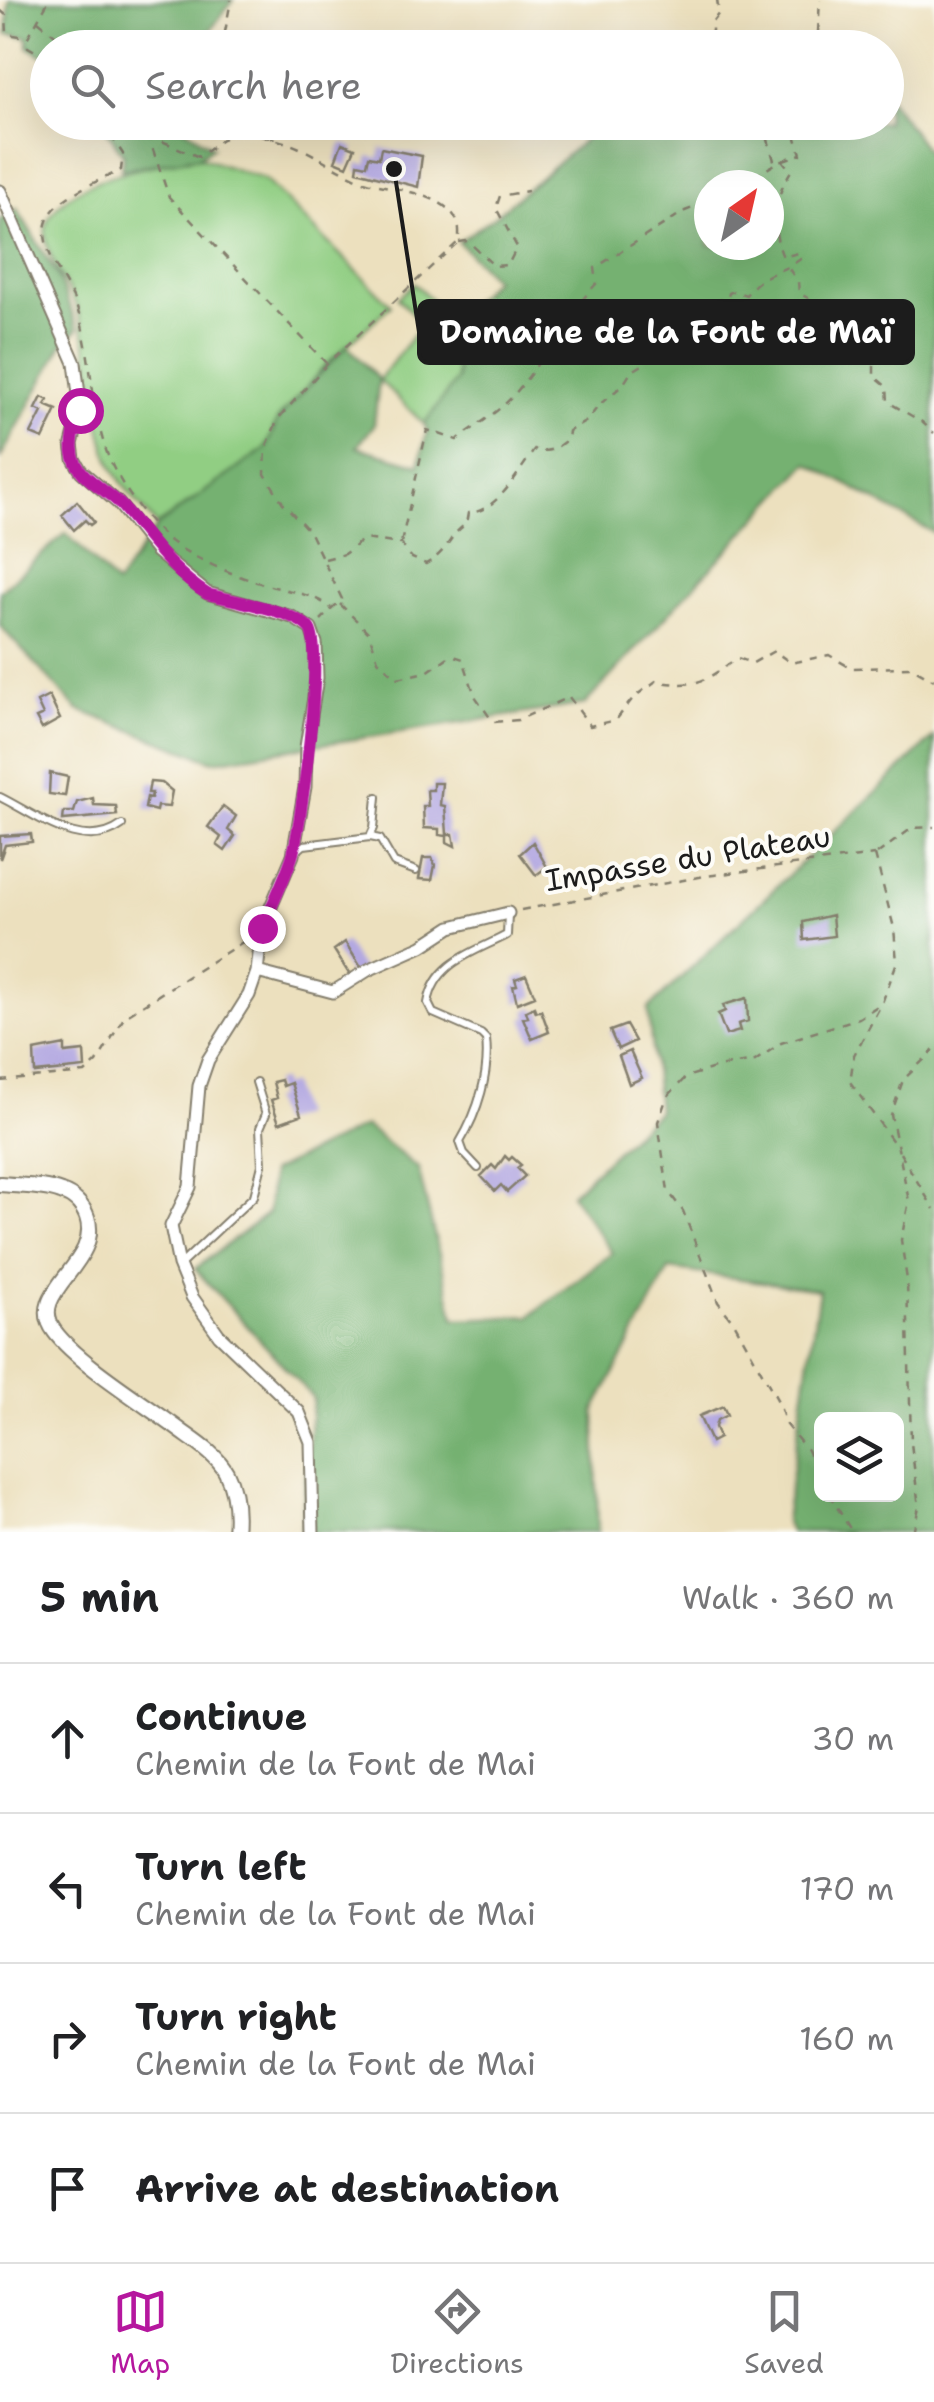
<!DOCTYPE html>
<html lang="en">
<head>
<meta charset="utf-8">
<style>
  :root { --surface:#fff; --page:#f2f2f2; --text:#202124; --muted:#757577; --line:#e0e0e0; --accent:#b5179e }
  body { margin:0; font-family:"Shantell Sans",sans-serif; background:var(--page); color:var(--text) }
  .controls { position:absolute; right:30px; bottom:30px; display:grid; overflow:hidden; border-radius:15px; box-shadow:0 10px 40px #0002 }
  .controls button { width:90px; height:90px; display:grid; place-items:center; padding:0; border:0; border-bottom:2px solid var(--line); background:var(--surface); color:var(--text); font:50px sans-serif }
  .compass { position:absolute; left:694px; top:170px; width:90px; height:90px; border-radius:50%; background:var(--surface); box-shadow:0 10px 40px #0002; rotate:34deg }
  .stop { position:absolute; width:30px; height:30px; margin:-22px; border:8px solid #b5179e; border-radius:50%; background:#fff }
  .stop.end { background:#b5179e; border-color:#fff; box-shadow:0 2px 10px #0008 }
  .list { margin:0; padding:0; list-style:none }
  h2 { display:flex; justify-content:space-between; align-items:center; height:130px; margin:0; padding:0 40px; font-size:42px }
  h2 small { font-size:32px; font-weight:400; color:var(--muted) }
  .list li { display:grid; grid-template-columns:65px 1fr auto; gap:30px; align-items:center; box-sizing:border-box; height:150px; padding:0 40px; border-top:2px solid var(--line) }
  .list b { display:block; font-size:38px; white-space:nowrap }
  .list p { margin:0; font-size:32px; white-space:nowrap; color:var(--muted) }
  .list em { font-size:32px; font-style:normal; color:var(--muted) }
  .icon { flex:none; width:55px; height:55px; fill:none; stroke:currentColor; stroke-width:2; stroke-linecap:round; stroke-linejoin:round }
  .map { position:relative; flex:none; width:934px; height:1532px; overflow:hidden }
  .search { position:absolute; background:var(--surface); box-shadow:0 10px 40px #0002; left:30px; right:30px; top:30px; height:110px; display:flex; align-items:center; gap:25px; box-sizing:border-box; padding:0 35px; border-radius:55px; color:var(--muted); font-size:38px }
  .sheet { height:730px; background:var(--surface) }
  nav { display:flex; justify-content:space-around; align-items:center; box-sizing:border-box; height:140px; border-top:2px solid var(--line); background:var(--surface); font-size:28px; color:var(--muted) }
  nav a { display:grid; justify-items:center; gap:5px }
  nav .on { color:var(--accent) }
  .map>svg:first-child { display:block }
</style>
</head>
<body>
<div class="map">
<svg width="934" height="1532" viewBox="0 0 934 1532">
  <rect width="100%" height="100%" fill="#fdfcf7"/>
  <filter id="ink" filterUnits="userSpaceOnUse"><feTurbulence type="fractalNoise" baseFrequency=".01" numOctaves="2"/><feDisplacementMap in="SourceGraphic" scale="20" xChannelSelector="R" yChannelSelector="G"/><feConvolveMatrix kernelMatrix="1 2 1 2 8 2 1 2 1" color-interpolation-filters="sRGB"/></filter>
  <filter id="wash" filterUnits="userSpaceOnUse"><feTurbulence type="fractalNoise" baseFrequency=".0048" numOctaves="4" result="noise"/><feDisplacementMap in="SourceGraphic" scale="40" xChannelSelector="R" yChannelSelector="G"/><feGaussianBlur stdDeviation="2.25" result="paint"/><feColorMatrix in="noise" values="0 0 0 0 0 0 0 0 0 0 0 0 0 0 0 0 0 1.4 0 .05"/><feComposite in="paint" operator="in"/></filter>
  <g filter="url(#wash)">
    <rect width="100%" height="100%" fill="#ece0be"/>
    <!-- green -->
    <path fill="#91ce83" stroke="#567550" stroke-width="2.5" d="M 199,157 L 264,179 L 391,305 L 327,364 L 278,419 L 266,448 L 157,526 C 142,507 121,486 112,465 C 91,416 94,359 77,309 C 69,283 34,245 49,218 C 73,175 155,165 199,157 Z
      M 414,283 L 453,320 L 457,380 L 424,424 L 379,380 L 422,324 L 398,298 Z"/>
    <!-- forest -->
    <path fill="#74b171" stroke="#486646" stroke-width="2.5" fill-rule="evenodd" d="M 9,0 L 233,0 L 198,47 L 48,48 L 47,58 L 28,47 L 28,37 L 7,34 Z
      M 887,96 L 934,161 L 934,533 L 808,463 L 585,704 L 213,761 L 78,710 L 0,626 L 0,591 L 66,533 L 116,585 L 157,526 L 266,448 L 278,419 L 347,345 L 379,380 L 374,425 L 357,447 L 419,465 L 427,430 L 424,424 L 457,379 L 453,320 L 494,279 L 458,242 L 494,217 L 604,123 L 886,122 ZM 709,185 L 769,185 L 769,245 L 709,245 Z
      M 102,123 L 177,123 L 213,147 L 199,157 L 121,170 L 123,154 Z
      M 17,209 L 58,276 L 78,329 L 63,344 L 0,459 L 0,220 Z
      M 934,737 L 934,1532 L 790,1532 L 785,1520 L 819,1290 L 669,1269 L 595,1410 L 598,1532 L 301,1532 L 313,1398 L 195,1269 L 268,1213 L 271,1172 L 365,1126 L 418,1168 L 455,1319 L 530,1316 L 612,1253 L 571,1194 L 658,1111 L 648,1009 ZM 822,1420 L 896,1420 L 896,1494 L 822,1494 Z"/>
    <g id="blocks">
      <!-- building -->
      <path fill="#b3a8e1" d="M 342,143 L 355,148 L 347,166 L 335,161 Z
        M 381,148 L 422,156 L 418,187 L 357,171 L 358,163 L 367,165 L 369,156 L 379,158 Z
        M 42,397 L 48,400 L 45,405 L 57,410 L 43,439 L 31,434 L 42,412 L 36,409 Z
        M 77,501 L 94,522 L 90,525 L 85,520 L 74,530 L 62,515 Z
        M 49,696 L 60,719 L 42,729 L 36,718 L 43,715 L 37,702 Z
        M 50,773 L 68,777 L 65,796 L 49,794 Z
        M 150,782 L 162,783 L 172,791 L 169,807 L 157,806 L 156,811 L 145,808 L 147,797 L 151,798 L 152,793 L 148,793 Z
        M 433,783 L 442,783 L 440,805 L 445,806 L 447,834 L 453,834 L 455,846 L 447,842 L 447,836 L 439,835 L 439,829 L 424,828 L 423,806 L 428,806 L 427,790 L 433,790 Z
        M 93,798 L 94,805 L 116,806 L 117,815 L 63,820 L 64,812 L 74,812 L 77,802 Z
        M 223,806 L 236,816 L 228,830 L 235,836 L 225,851 L 217,845 L 221,837 L 208,827 Z
        M 31,834 L 32,842 L 5,845 L 0,859 L 0,836 Z
        M 533,842 L 547,867 L 536,875 L 520,854 Z
        M 423,858 L 432,858 L 435,865 L 432,880 L 419,879 Z
        M 832,915 L 834,936 L 804,940 L 803,922 Z
        M 345,942 L 362,969 L 351,977 L 334,950 Z
        M 526,975 L 535,996 L 517,1003 L 513,986 L 517,985 L 515,979 Z
        M 747,998 L 748,1021 L 738,1024 L 740,1031 L 726,1035 L 718,1014 L 725,1011 L 723,1005 Z
        M 534,1007 L 536,1012 L 541,1010 L 549,1032 L 532,1039 L 523,1018 L 528,1017 L 526,1011 Z
        M 626,1025 L 635,1041 L 618,1049 L 610,1031 Z
        M 65,1045 L 65,1053 L 84,1051 L 85,1068 L 35,1073 L 34,1051 Z
        M 630,1051 L 642,1078 L 629,1084 L 619,1056 Z
        M 281,1080 L 283,1086 L 291,1083 L 301,1115 L 279,1123 L 271,1100 L 277,1098 L 273,1082 Z
        M 505,1156 L 509,1160 L 512,1157 L 521,1165 L 517,1168 L 525,1176 L 507,1192 L 501,1185 L 495,1191 L 481,1176 L 492,1165 L 496,1169 Z
        M 723,1406 L 727,1415 L 717,1420 L 715,1427 L 719,1438 L 711,1442 L 699,1416 Z"/>
    </g>
  </g>
  <g filter="url(#ink)">
    <use href="#blocks" fill-opacity="0" stroke="#847e6d" stroke-width="2.5"/>
    <g fill="none" stroke-linecap="round" stroke-linejoin="round">
      <defs>
        <path id="service" d="M 0,797 C 35,814 83,854 122,825
          M 370,837 L 380,839 L 394,863 L 416,871
          M 293,854 L 304,845 L 370,837 L 374,828 L 377,797
          M 478,1168 L 464,1153 L 460,1142 C 478,1112 490,1074 486,1039 L 481,1034 L 433,1013 L 428,1003 C 435,962 473,953 507,935 L 508,914
          M 180,1265 L 254,1196 L 262,1165 L 260,1128 L 266,1114 L 256,1082"/>
        <path id="minor" d="M 0,191 L 75,363 L 81,410 L 72,444 L 74,459 L 81,471 L 118,503 L 157,552 L 207,593 L 292,617 L 311,629 L 316,643 L 317,678 L 306,747 L 305,787 L 293,855 L 262,928 L 257,972 L 249,995 L 208,1060 L 199,1086 L 190,1187 L 171,1226 L 179,1265 L 192,1297 L 219,1335 L 299,1412 L 311,1442 L 313,1532
          M 257,972 L 333,992 L 368,970 L 422,946 L 451,927 L 508,913"/>
        <path id="tertiary" d="M 0,1184 C 19,1186 43,1185 61,1192 C 73,1196 83,1205 87,1217 C 103,1264 24,1292 55,1332 C 78,1363 148,1406 181,1431 C 196,1442 217,1455 226,1472 C 235,1490 237,1512 235,1532"/>
      </defs>
      <!-- service casing -->
      <use href="#service" stroke="#847e6d" stroke-width="10"/>
      <!-- minor casing -->
      <use href="#minor" stroke="#847e6d" stroke-width="15"/>
      <!-- tertiary casing -->
      <use href="#tertiary" stroke="#847e6d" stroke-width="18"/>
      <!-- path -->
      <path stroke="#847e6d" stroke-width="2.5" stroke-dasharray="8 8" stroke-linecap="butt" d="M 0,10 L 6,15 L 7,34 L 27,37
        M 38,21 L 71,48
        M 222,48 L 231,0
        M 660,48 L 665,41 L 693,48
        M 699,48 L 712,31 L 712,22 L 719,13 L 717,0
        M 817,48 L 820,0
        M 48,58 L 28,47 L 28,37 L 49,0
        M 102,122 L 123,154 L 121,170 C 98,182 57,195 47,221 C 37,247 67,281 76,305 C 94,357 90,423 114,469 C 126,492 149,524 170,541 C 194,559 231,574 260,583 C 284,591 311,592 331,608
        M 137,122 L 148,135 L 169,197 L 326,363
        M 240,122 L 275,139
        M 763,122 L 775,164
        M 148,135 L 199,157 L 234,130 C 251,135 270,137 287,143 C 314,152 338,171 364,181 C 394,191 469,193 458,242 L 327,364 L 278,419 L 266,448 L 265,474 L 283,503 L 309,531 L 342,599 L 321,620
        M 783,160 L 801,154 L 791,122
        M 459,242 L 468,241 L 494,266 L 508,265 L 517,247 L 496,208 L 500,196 L 528,191
        M 789,269 L 798,282 L 799,293 L 820,305 L 831,304 L 837,312 L 853,308 L 879,329 L 874,338 L 874,376 L 887,387 L 888,402 L 922,422 L 934,433
        M 401,543 L 427,430 L 457,440 C 478,424 501,411 518,390 C 546,356 566,316 597,283 L 595,268 L 685,211 L 709,202
        M 325,559 L 344,554 L 364,539 L 401,544 L 412,558 L 426,564 C 449,551 449,535 466,524 L 468,513 C 499,512 519,469 536,448 C 549,455 557,447 568,439 L 569,431 L 587,421 L 599,405 L 623,385 L 631,372 L 652,359 L 652,354 L 674,327 L 687,322 L 692,313 L 711,308 L 711,303 L 728,297 L 729,293 L 734,291 L 746,295 C 765,270 779,275 802,258 L 798,253 L 783,257 C 770,227 774,198 791,171 L 782,160 L 740,185
        M 340,604 L 369,633 L 378,660 L 397,678 L 427,672 L 451,655 L 463,659 L 475,696 L 493,722 L 518,720 L 569,697 L 590,726 L 616,720 L 634,697 L 656,681 C 697,689 705,681 737,658 L 753,663 L 774,651 L 791,663 L 829,655 L 851,668 L 911,667 L 934,680
        M 877,854 L 912,828 L 934,827
        M 875,855 L 894,928 L 897,962 L 882,1003 L 854,1055 L 850,1082 L 896,1146
        M 521,910 L 705,876 L 874,855
        M 0,1081 L 85,1073 L 97,1062 L 125,1016 L 249,938
        M 900,1153 L 934,1209
        M 822,1485 L 807,1450 L 786,1425 L 779,1403 L 735,1324 L 718,1302 L 683,1211 L 668,1191 L 658,1122 L 667,1097 L 686,1077 L 718,1067 L 755,1061 L 781,1043 L 859,1018 L 882,1003
        M 829,1494 L 852,1532
        M 913,1532 L 919,1507 L 911,1443 L 907,1280 L 901,1240 L 909,1201 L 891,1115 L 903,1080 L 934,1050"/>
      <!-- service -->
      <use href="#service" stroke="#fff" stroke-width="6"/>
      <!-- minor -->
      <use href="#minor" stroke="#fff" stroke-width="11"/>
      <!-- tertiary -->
      <use href="#tertiary" stroke="#fff" stroke-width="14"/>
    </g>
  </g>
  <g fill="none" stroke-linecap="round" stroke-linejoin="round" filter="url(#ink)">
    <!-- route -->
    <path stroke="#b5179e" stroke-width="12" d="M 80,410 C 76,427 68,446 76,463 C 85,481 108,491 121,505 C 148,536 171,572 207,594 C 231,600 294,611 309,628 C 325,645 301,828 292,857 C 284,881 272,905 262,928"/>
  </g>
  <g text-anchor="middle" dominant-baseline="central" stroke-width="8" stroke-linejoin="round" paint-order="stroke">
    <!-- street labels -->
    <g font-size="30" fill="#1c1c1c" stroke="#fdfcf7">
      <text transform="translate(688 858) rotate(-9)">Impasse du Plateau</text>
    </g>
  </g>
  <!-- callouts -->
  <path fill="none" stroke="#1c1c1c" stroke-width="4" d="M394 169L419 332"/>
  <circle fill="#1c1c1c" stroke="#fdfcf7" stroke-width="4" cx="394" cy="169" r="10"/>
  <rect fill="#1c1c1c" stroke="#1c1c1c" stroke-width="4" x="419" y="301" width="494" height="62" rx="10"/>
  <g font-size="32" text-anchor="middle" font-weight="bold" fill="#fff">
    <text x="666" y="343">Domaine de la Font de Maï</text>
  </g>
</svg>
<div class="controls">
<button><svg class="icon" aria-label="layers" viewBox="0 0 24 24"><path d="M12 4l9 5-9 5-9-5zM3 14l9 5 9-5"/></svg></button>
</div>
<svg class="compass" viewBox="-18 -18 36 36"><path d="M0-13l5 13h-10z" fill="#e53935"/><path d="M0 13l5-13h-10z" fill="#757577"/></svg>
<div class="stop" style="left:80px;top:410px"></div>
<div class="stop end" style="left:262px;top:928px"></div>
<div class="search"><svg class="icon" aria-label="search" viewBox="0 0 24 24"><circle cx="10" cy="10" r="6"/><path d="M15 15l6 6"/></svg>Search here</div>
</div>
<section class="sheet">
<h2>5 min<small>Walk · 360 m</small></h2>
<ul class="list">
<li><svg class="icon" aria-label="ahead" viewBox="0 0 24 24"><path d="M12 20V5M6 11l6-6 6 6"/></svg><div><b>Continue</b><p>Chemin de la Font de Mai</p></div><em>30 m</em></li>
<li><svg class="icon" aria-label="left" viewBox="0 0 24 24"><path d="M17 20v-9H6M10 6l-5 5 5 5"/></svg><div><b>Turn left</b><p>Chemin de la Font de Mai</p></div><em>170 m</em></li>
<li><svg class="icon" aria-label="right" viewBox="0 0 24 24"><path d="M7 20v-9h11M14 6l5 5-5 5"/></svg><div><b>Turn right</b><p>Chemin de la Font de Mai</p></div><em>160 m</em></li>
<li><svg class="icon" aria-label="arrive" viewBox="0 0 24 24"><path d="M6 21V4h12l-3 4 3 4H6"/></svg><div><b>Arrive at destination</b></div></li>
</ul>
</section>
<nav>
<a class="on"><svg class="icon" aria-label="map" viewBox="0 0 24 24"><path d="M3 6l6-2 6 2 6-2v14l-6 2-6-2-6 2zM9 4v14M15 6v14"/></svg>Map</a>
<a><svg class="icon" aria-label="directions" viewBox="0 0 24 24"><path d="M12 3l9 9-9 9-9-9zM9 14v-3h6M13 9l2 2-2 2"/></svg>Directions</a>
<a><svg class="icon" aria-label="saved" viewBox="0 0 24 24"><path d="M7 4h10v16l-5-4-5 4z"/></svg>Saved</a>
</nav>
</body>
</html>
